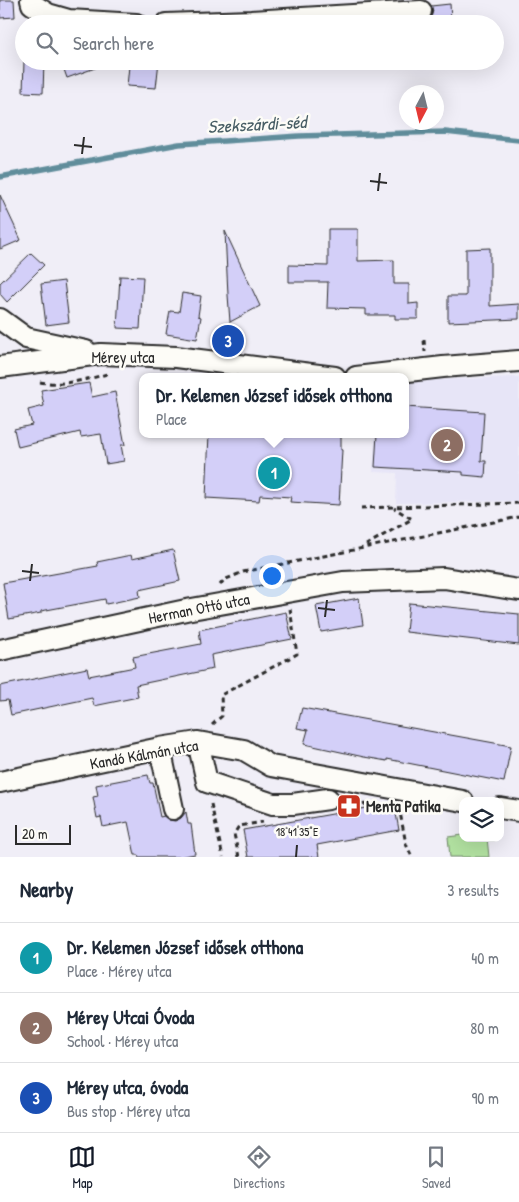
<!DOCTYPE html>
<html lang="en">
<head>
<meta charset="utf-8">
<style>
  :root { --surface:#fff; --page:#f6f6f7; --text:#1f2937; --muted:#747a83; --line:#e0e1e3; --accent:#111827 }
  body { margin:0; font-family:"Patrick Hand",sans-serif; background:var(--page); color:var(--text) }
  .controls { position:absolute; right:15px; bottom:15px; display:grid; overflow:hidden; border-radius:10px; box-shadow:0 5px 20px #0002 }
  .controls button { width:45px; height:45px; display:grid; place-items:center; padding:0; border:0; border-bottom:1px solid var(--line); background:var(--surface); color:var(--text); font:25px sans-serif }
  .compass { position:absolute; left:399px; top:85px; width:45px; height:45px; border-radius:50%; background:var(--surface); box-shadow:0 5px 20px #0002; rotate:187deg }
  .scale { position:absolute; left:15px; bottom:12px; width:56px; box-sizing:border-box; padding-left:5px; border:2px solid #2b2b2b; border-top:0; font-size:14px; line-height:18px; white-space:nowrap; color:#2b2b2b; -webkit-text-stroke:4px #fdfcf7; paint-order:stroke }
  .you { position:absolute; left:271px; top:575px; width:18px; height:18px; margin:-12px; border:4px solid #fff; border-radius:50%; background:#1a73e8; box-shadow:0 0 0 8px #1a73e833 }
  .badge { display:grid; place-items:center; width:32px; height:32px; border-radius:50%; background:var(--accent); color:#fff; font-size:16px; font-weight:700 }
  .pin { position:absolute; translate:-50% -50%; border:2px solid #fff; box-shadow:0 1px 5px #0006 }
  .popup { position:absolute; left:139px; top:373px; width:270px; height:65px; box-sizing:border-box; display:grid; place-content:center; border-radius:10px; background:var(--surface); filter:drop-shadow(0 1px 4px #0005); font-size:16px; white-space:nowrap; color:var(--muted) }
  .popup b { font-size:19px; color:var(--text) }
  .popup::after { content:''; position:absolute; left:50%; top:100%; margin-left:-10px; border:10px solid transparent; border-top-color:var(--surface) }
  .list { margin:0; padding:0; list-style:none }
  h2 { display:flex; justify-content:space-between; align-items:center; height:65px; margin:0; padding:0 20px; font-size:21px }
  h2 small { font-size:16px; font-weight:400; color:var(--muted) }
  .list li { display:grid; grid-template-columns:32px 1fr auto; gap:15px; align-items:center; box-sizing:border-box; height:70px; padding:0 20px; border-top:1px solid var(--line) }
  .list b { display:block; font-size:19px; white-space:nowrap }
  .list p { margin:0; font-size:16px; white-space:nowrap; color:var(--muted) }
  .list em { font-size:16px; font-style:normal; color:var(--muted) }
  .icon { flex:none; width:28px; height:28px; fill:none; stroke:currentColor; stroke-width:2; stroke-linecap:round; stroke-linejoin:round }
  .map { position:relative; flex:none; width:519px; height:857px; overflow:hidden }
  .search { position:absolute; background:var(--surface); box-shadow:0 5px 20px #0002; left:15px; right:15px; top:15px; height:55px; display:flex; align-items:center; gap:12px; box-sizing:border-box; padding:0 18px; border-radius:28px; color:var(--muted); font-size:19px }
  .sheet { height:275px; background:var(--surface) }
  nav { display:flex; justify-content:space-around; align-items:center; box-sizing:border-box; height:70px; border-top:1px solid var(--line); background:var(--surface); font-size:14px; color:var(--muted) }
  nav a { display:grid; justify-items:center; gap:2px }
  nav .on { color:var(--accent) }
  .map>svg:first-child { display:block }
</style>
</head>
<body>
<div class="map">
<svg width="519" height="857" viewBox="0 0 519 857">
  <rect width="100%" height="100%" fill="#f0eef7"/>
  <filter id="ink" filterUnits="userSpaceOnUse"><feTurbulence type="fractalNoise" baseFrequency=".02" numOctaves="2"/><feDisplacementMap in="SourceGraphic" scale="10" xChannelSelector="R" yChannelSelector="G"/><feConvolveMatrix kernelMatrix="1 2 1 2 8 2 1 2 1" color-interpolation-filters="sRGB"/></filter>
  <g filter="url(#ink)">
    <!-- built -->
    <path fill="#e7e5f7" d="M 519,377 L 519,501 L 396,503 L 397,473 L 373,472 L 375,434 L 405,434 L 405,381 Z"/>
    <!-- green -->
    <path fill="#b2e2a1" stroke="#6e8666" d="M 463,835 L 463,838 L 487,838 L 489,857 L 450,857 L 448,837 Z"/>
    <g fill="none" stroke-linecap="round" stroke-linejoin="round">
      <!-- stream -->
      <path stroke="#618d9b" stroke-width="5.5" d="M 0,177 L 179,144 L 299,136 L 445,132 L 519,140"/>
    </g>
    <!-- building -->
    <path fill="#d3cff8" stroke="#2b2b2b" d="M 0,0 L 14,0 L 15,17 L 0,18 Z
      M 450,4 L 451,20 L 429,21 L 433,11 L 431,6 Z
      M 24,61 L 44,61 L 43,93 L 23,92 Z
      M 61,61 L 109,61 L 109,63 L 67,78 Z
      M 135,61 L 159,61 L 156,88 L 127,86 L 129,66 L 135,66 Z
      M 0,195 L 21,240 L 0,249 Z
      M 328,229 L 358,229 L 358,261 L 394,260 L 394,284 L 409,284 L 409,304 L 418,303 L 418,319 L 395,319 L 395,315 L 366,315 L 366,309 L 327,308 L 328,282 L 289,282 L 289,265 L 328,266 Z
      M 225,231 L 260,306 L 230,322 L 228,295 Z
      M 490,248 L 490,306 L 519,304 L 519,319 L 448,322 L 448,296 L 466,296 L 466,249 Z
      M 31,253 L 44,265 L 7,302 L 0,294 L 0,283 Z
      M 120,276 L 143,277 L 140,329 L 117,328 Z
      M 64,281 L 69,322 L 46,325 L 41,284 Z
      M 182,293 L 201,296 L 198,316 L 201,317 L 197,339 L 166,334 L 170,311 L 179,312 Z
      M 89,383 L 92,397 L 115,392 L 125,445 L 121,445 L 124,461 L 106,464 L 101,434 L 81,437 L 80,432 L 18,447 L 14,429 L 32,425 L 28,410 L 44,406 L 41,390 Z
      M 405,407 L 484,412 L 481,461 L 486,461 L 485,477 L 463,475 L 463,472 L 375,467 L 377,434 L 405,434 Z
      M 209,434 L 341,434 L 341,450 L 342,450 L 339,505 L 290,502 L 291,497 L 260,495 L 259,501 L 206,498 Z
      M 173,550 L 180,581 L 139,590 L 140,597 L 106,604 L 105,599 L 41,611 L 41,613 L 9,619 L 3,583 L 98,566 L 97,562 L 131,555 L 132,559 Z
      M 359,598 L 363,625 L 321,632 L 316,606 Z
      M 409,603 L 519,614 L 519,645 L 406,632 Z
      M 286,612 L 292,639 L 211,655 L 213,669 L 136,685 L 138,697 L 94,706 L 92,698 L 11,715 L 8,700 L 0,701 L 0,686 L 87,668 L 89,676 L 135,667 L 133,657 L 201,644 L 199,630 Z
      M 302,708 L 511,746 L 504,782 L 387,759 L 387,761 L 364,757 L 304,744 L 308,730 L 297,728 Z
      M 148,775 L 150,783 L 153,783 L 160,817 L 164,816 L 169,820 L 175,821 L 181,818 L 186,812 L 188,824 L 191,824 L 195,854 L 179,857 L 139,857 L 138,855 L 135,855 L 128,822 L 103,827 L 101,817 L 97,818 L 93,797 L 98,796 L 96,785 Z
      M 394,803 L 399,830 L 317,845 L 319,857 L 248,857 L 243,830 Z"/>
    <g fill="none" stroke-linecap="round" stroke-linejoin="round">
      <defs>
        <path id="minor" d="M 31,0 L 32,4 L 48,14 L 69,20 L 136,24
          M 166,24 L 251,21 L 421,11
          M 0,319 L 26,338 L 86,351
          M 0,367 L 101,354 L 176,357 L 335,377
          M 356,377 L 443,367 L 519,361
          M 0,650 L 186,610 L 343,582 L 444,578 L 519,590
          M 198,742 L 207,782 L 273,804 L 293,804 L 328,799
          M 160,748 L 173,809
          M 0,782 L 160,748 L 198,742 L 244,750 L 271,766 L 463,801
          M 500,808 L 519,811"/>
      </defs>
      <!-- minor casing -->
      <use href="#minor" stroke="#2b2b2b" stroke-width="24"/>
      <!-- path -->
      <path stroke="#2b2b2b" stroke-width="3" stroke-dasharray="5 4" stroke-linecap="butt" d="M 424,340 L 425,352
        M 40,382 C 63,386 85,380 107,374
        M 361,508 L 519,503
        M 366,545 L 412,519 L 394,508
        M 220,585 L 224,580 L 243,572 L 519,517
        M 212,725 L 222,716 L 221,695 L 297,654 L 290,609
        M 211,804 L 223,857
        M 345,807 L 366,804
        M 399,807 L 406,844 L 412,857
        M 239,857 L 234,834 L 239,826 L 263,822"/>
      <!-- minor -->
      <use href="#minor" stroke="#fdfcf7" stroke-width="20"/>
    </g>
  </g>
  <!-- ticks -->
  <path fill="none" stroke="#2b2b2b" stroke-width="2" d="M 74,145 L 92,147M 82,154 L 84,137M 370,181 L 387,183M 378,191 L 380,173M 22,571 L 39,573M 30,581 L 32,564M 318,608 L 335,610M 325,617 L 327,600M 296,857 L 297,845"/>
  <!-- icons -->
  <defs>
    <symbol id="pharmacy-square" viewBox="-11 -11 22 22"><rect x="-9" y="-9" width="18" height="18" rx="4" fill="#c8321e" stroke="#fdfcf7"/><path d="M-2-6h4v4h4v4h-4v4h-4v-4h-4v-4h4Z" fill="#fff"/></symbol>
  </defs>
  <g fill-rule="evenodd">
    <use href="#pharmacy-square" x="335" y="792" width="28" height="28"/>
  </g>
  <g text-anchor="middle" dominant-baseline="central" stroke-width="5" stroke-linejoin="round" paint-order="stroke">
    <!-- street labels -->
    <g font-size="16" fill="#2b2b2b" stroke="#fdfcf7">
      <text x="123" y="357">Mérey utca</text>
      <text transform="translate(199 608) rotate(-11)">Herman Ottó utca</text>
      <text transform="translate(144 754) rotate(-10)">Kandó Kálmán utca</text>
    </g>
    <!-- poi labels -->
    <g font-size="16" font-weight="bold" fill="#2b2b2b" stroke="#fdfcf7" text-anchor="start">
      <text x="366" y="806">Menta Patika</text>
    </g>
    <!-- water labels -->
    <g font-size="18" font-style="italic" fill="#465c63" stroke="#fdfcf7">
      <text transform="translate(257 124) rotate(-3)">Szekszárdi-séd</text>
    </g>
  </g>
  <g font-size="12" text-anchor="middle" fill="#2b2b2b" stroke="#fdfcf7" stroke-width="5" stroke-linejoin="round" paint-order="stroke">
    <text x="297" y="836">18°41'35"E</text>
  </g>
</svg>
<div class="controls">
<button><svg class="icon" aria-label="layers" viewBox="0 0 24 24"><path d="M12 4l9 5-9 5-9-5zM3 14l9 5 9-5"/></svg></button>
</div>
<svg class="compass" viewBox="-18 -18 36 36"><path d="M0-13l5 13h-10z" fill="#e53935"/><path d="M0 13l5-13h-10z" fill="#747a83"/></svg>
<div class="scale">20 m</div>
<div class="you"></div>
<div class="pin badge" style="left:274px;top:473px;background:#0f9aa8">1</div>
<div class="popup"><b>Dr. Kelemen József idősek otthona</b>Place</div>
<div class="pin badge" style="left:447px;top:445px;background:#8d6e63">2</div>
<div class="pin badge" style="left:228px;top:341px;background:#1a4fb4">3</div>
<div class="search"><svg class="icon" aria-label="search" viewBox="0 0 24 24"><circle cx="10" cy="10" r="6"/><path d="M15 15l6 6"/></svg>Search here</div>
</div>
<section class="sheet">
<h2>Nearby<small>3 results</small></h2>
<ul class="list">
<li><span class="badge" style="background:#0f9aa8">1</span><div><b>Dr. Kelemen József idősek otthona</b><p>Place · Mérey utca</p></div><em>40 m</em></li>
<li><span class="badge" style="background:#8d6e63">2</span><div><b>Mérey Utcai Óvoda</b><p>School · Mérey utca</p></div><em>80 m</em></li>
<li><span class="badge" style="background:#1a4fb4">3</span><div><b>Mérey utca, óvoda</b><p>Bus stop · Mérey utca</p></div><em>90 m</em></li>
</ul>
</section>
<nav>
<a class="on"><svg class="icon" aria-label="map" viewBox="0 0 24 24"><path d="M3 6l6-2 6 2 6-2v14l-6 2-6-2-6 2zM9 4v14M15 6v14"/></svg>Map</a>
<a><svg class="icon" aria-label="directions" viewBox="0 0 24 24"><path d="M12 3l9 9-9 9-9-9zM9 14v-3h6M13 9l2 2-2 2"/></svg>Directions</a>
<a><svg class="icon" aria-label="saved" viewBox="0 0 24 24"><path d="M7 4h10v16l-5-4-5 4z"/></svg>Saved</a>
</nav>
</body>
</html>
